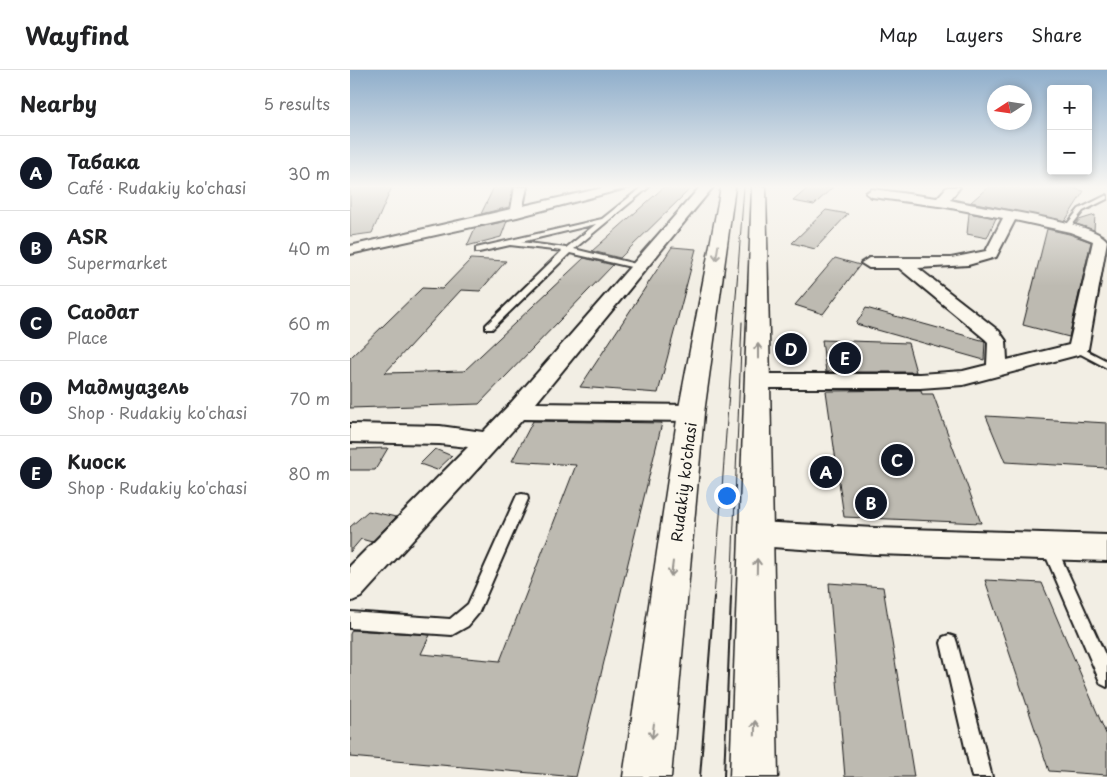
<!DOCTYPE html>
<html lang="en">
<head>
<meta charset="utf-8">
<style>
  :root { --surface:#fff; --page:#f6f6f6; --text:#202124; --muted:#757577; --line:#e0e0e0; --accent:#111827 }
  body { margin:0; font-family:"Playpen Sans",sans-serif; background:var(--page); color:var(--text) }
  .controls { position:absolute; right:15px; top:15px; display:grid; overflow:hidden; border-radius:5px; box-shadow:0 2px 8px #0003 }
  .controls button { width:45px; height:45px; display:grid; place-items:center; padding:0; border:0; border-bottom:1px solid var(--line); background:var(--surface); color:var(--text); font:25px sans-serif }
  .compass { position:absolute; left:637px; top:15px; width:45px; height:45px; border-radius:50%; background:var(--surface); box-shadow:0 2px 8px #0003; rotate:258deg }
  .you { position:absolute; left:376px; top:425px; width:18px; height:18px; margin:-12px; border:4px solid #fff; border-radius:50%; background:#1a73e8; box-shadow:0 0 0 8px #1a73e833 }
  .badge { display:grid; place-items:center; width:32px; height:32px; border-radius:50%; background:var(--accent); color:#fff; font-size:16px; font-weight:700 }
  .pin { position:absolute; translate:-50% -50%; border:2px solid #fff; box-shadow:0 1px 5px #0006 }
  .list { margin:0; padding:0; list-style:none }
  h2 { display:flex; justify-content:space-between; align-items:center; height:65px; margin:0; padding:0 20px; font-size:21px }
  h2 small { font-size:16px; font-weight:400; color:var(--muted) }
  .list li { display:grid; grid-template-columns:32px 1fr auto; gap:15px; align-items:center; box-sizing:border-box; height:75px; padding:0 20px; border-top:1px solid var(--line) }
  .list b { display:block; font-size:19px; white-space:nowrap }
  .list p { margin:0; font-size:16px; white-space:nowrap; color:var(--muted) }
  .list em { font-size:16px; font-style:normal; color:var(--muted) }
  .map { position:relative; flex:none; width:757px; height:707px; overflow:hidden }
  header { display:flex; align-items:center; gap:30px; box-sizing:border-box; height:70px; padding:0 25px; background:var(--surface); border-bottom:1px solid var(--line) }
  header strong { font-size:24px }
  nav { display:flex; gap:28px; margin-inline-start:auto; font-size:18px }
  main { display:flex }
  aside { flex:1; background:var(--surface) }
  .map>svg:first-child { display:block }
</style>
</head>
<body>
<header>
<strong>Wayfind</strong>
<nav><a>Map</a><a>Layers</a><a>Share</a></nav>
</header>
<main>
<aside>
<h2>Nearby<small>5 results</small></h2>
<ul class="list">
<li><span class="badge">A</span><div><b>Табака</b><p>Café · Rudakiy ko'chasi</p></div><em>30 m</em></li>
<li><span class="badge">B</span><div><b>ASR</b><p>Supermarket</p></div><em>40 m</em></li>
<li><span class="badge">C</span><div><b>Саодат</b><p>Place</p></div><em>60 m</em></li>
<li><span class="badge">D</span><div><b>Мадмуазель</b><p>Shop · Rudakiy ko'chasi</p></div><em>70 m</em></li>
<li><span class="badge">E</span><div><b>Киоск</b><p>Shop · Rudakiy ko'chasi</p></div><em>80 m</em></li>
</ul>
</aside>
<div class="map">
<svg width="757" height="707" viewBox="0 0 757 707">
  <rect width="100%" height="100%" fill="#f2eee4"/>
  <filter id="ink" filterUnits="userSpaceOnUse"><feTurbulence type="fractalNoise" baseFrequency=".02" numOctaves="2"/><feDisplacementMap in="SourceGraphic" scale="10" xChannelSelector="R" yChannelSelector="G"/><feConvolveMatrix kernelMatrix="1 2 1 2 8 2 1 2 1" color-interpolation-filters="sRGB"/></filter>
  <g filter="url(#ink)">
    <!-- building -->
    <path fill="#bdbab1" stroke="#1c1c1c" d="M 0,117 L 42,117 L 22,163 L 0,166 Z
      M 144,117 L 163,117 L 159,137 L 131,144 Z
      M 314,117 L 342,117 L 270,188 L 242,181 Z
      M 459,117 L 483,117 L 464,135 L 443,131 Z
      M 638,117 L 717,117 L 734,121 L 715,151 L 621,132 Z
      M 476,140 L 498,144 L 465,179 L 442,173 Z
      M 619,143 L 646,148 L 637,168 L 617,164 Z
      M 745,145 L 744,160 L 726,154 L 729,150 Z
      M 157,151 L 151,167 L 117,176 L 125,158 Z
      M 697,159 L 719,164 L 741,172 L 719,267 L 673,255 Z
      M 322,177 L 346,179 L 308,323 L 230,317 Z
      M 234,188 L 263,195 L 129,334 L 0,338 L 0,288 L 72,218 L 92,219 L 121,189 L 156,191 L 130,221 L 111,220 L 35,303 L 114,301 Z
      M 485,188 L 510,195 L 473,244 L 445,235 Z
      M 516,238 L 635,271 L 634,290 L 506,254 Z
      M 472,270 L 558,273 L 566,302 L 476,302 Z
      M 571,320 L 572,324 L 583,324 L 631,453 L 494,447 L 476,321 Z
      M 636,346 L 757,353 L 757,398 L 655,392 Z
      M 183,351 L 312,353 L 226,707 L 0,687 L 0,564 L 2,560 L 80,565 L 71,584 L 150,591 L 226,395 L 162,391 Z
      M 38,378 L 25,400 L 0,400 L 0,379 Z
      M 85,379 L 102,386 L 87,400 L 70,394 Z
      M 18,441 L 46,447 L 22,472 L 11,469 L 0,482 L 0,457 Z
      M 635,510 L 692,513 L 757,666 L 757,705 L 699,701 Z
      M 479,513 L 533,517 L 564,707 L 495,707 Z"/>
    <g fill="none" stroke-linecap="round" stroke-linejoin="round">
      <defs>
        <path id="service" d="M 292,117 L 299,117 L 224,179 L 294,196 L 294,200 L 220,183 L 142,259 L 136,259 L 136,255 L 212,181 L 160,175 L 129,182 L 126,182 L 126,178 L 252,149 ZM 246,154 L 216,178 L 171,172 Z
          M 757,125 L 757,129 L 733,141 L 719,159 L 715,159 L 714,158 L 729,139 Z
          M 728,276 L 757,291 L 757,298 L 725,281 L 725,277 Z
          M 172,424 L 177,425 L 178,429 L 128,544 L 118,556 L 102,565 L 0,558 L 0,542 L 100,549 L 118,534 L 167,425 Z
          M 699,471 L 704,472 L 757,589 L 757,617 L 751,614 L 692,477 L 694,472 Z
          M 599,565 L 605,567 L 607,573 L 642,707 L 622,707 L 591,573 L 593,567 Z"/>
        <path id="minor" d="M 165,117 L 177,117 L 173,136 L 257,117 L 280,117 L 167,147 L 0,184 L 0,176 L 161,139 Z
          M 350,117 L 363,117 L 186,333 L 341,335 L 349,337 L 352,343 L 349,349 L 341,351 L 173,349 L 11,527 L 0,532 L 0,496 L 118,377 L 90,374 L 0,372 L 0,354 L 90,356 L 133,362 L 159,335 Z
          M 597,117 L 610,117 L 600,130 C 627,137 746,151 757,171 L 738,279 L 735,283 L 613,315 L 570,318 L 408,318 L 401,316 L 398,311 L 401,306 L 408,304 L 570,304 L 613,301 L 637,295 L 638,272 L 635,269 L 549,198 L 519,198 L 511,193 L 519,188 L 601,188 L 636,181 L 653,148 L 596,137 L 522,127 L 516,123 L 522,119 L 587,128 ZM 665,150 L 720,162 L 743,171 L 719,275 L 657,290 L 656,271 L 649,261 L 568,198 L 618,195 L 646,187 Z
          M 407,452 L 525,458 L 757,465 L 757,491 L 525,484 L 407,476 L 397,473 L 393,464 L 397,455 Z"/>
        <path id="primary" d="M 371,117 L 385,117 L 354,343 L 321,707 L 273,707 L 328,343 Z
          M 402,117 L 416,117 L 428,707 L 380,707 Z"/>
      </defs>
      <!-- service casing -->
      <use href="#service" stroke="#1c1c1c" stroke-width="4"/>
      <!-- minor casing -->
      <use href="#minor" stroke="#1c1c1c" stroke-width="4"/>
      <!-- primary casing -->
      <use href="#primary" stroke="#1c1c1c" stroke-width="3"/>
      <!-- service -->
      <use href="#service" fill="#fbf7ec" fill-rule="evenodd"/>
      <!-- minor -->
      <use href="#minor" fill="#fbf7ec" fill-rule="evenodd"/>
      <!-- primary -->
      <use href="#primary" fill="#fbf7ec" fill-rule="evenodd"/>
      <!-- tram-far1 -->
      <path stroke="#1c1c1c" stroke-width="1" d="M 364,528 L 394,117
        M 381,528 L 392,252"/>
      <!-- tram -->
      <path stroke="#1c1c1c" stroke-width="2" d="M 350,707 L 364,527
        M 374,707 L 381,527"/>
    </g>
    <!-- one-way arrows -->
    <defs><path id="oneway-shaft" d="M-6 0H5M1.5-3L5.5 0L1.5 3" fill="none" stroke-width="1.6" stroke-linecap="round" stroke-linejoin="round" transform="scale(1.25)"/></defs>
    <g stroke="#97948e">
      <use href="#oneway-shaft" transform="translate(367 183) rotate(99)"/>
      <use href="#oneway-shaft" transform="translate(408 281) rotate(-90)"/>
      <use href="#oneway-shaft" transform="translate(407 496) rotate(-89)"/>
      <use href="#oneway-shaft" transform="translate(322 499) rotate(97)"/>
      <use href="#oneway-shaft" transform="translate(405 658) rotate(-89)"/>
      <use href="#oneway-shaft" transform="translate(303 661) rotate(97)"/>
    </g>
  </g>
  <!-- sky -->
  <linearGradient id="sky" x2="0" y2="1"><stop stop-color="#8faecb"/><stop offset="0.54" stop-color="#f9f7f3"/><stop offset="1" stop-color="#f9f7f3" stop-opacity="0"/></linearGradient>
  <rect width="757" height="216" fill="url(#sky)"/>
  <g text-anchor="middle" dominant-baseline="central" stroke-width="4.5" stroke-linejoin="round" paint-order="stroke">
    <!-- street labels -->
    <g font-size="15" fill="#1c1c1c" stroke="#fbf7ec">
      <text transform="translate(333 412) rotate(-83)">Rudakiy ko'chasi</text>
    </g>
  </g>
</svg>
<div class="controls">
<button>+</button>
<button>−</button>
</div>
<svg class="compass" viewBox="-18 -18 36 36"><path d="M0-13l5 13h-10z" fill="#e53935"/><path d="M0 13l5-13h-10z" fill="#757577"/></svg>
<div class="you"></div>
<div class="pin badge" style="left:476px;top:402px">A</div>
<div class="pin badge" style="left:521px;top:433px">B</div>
<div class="pin badge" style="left:547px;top:390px">C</div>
<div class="pin badge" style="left:441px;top:279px">D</div>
<div class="pin badge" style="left:495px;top:288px">E</div>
</div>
</main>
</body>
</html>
